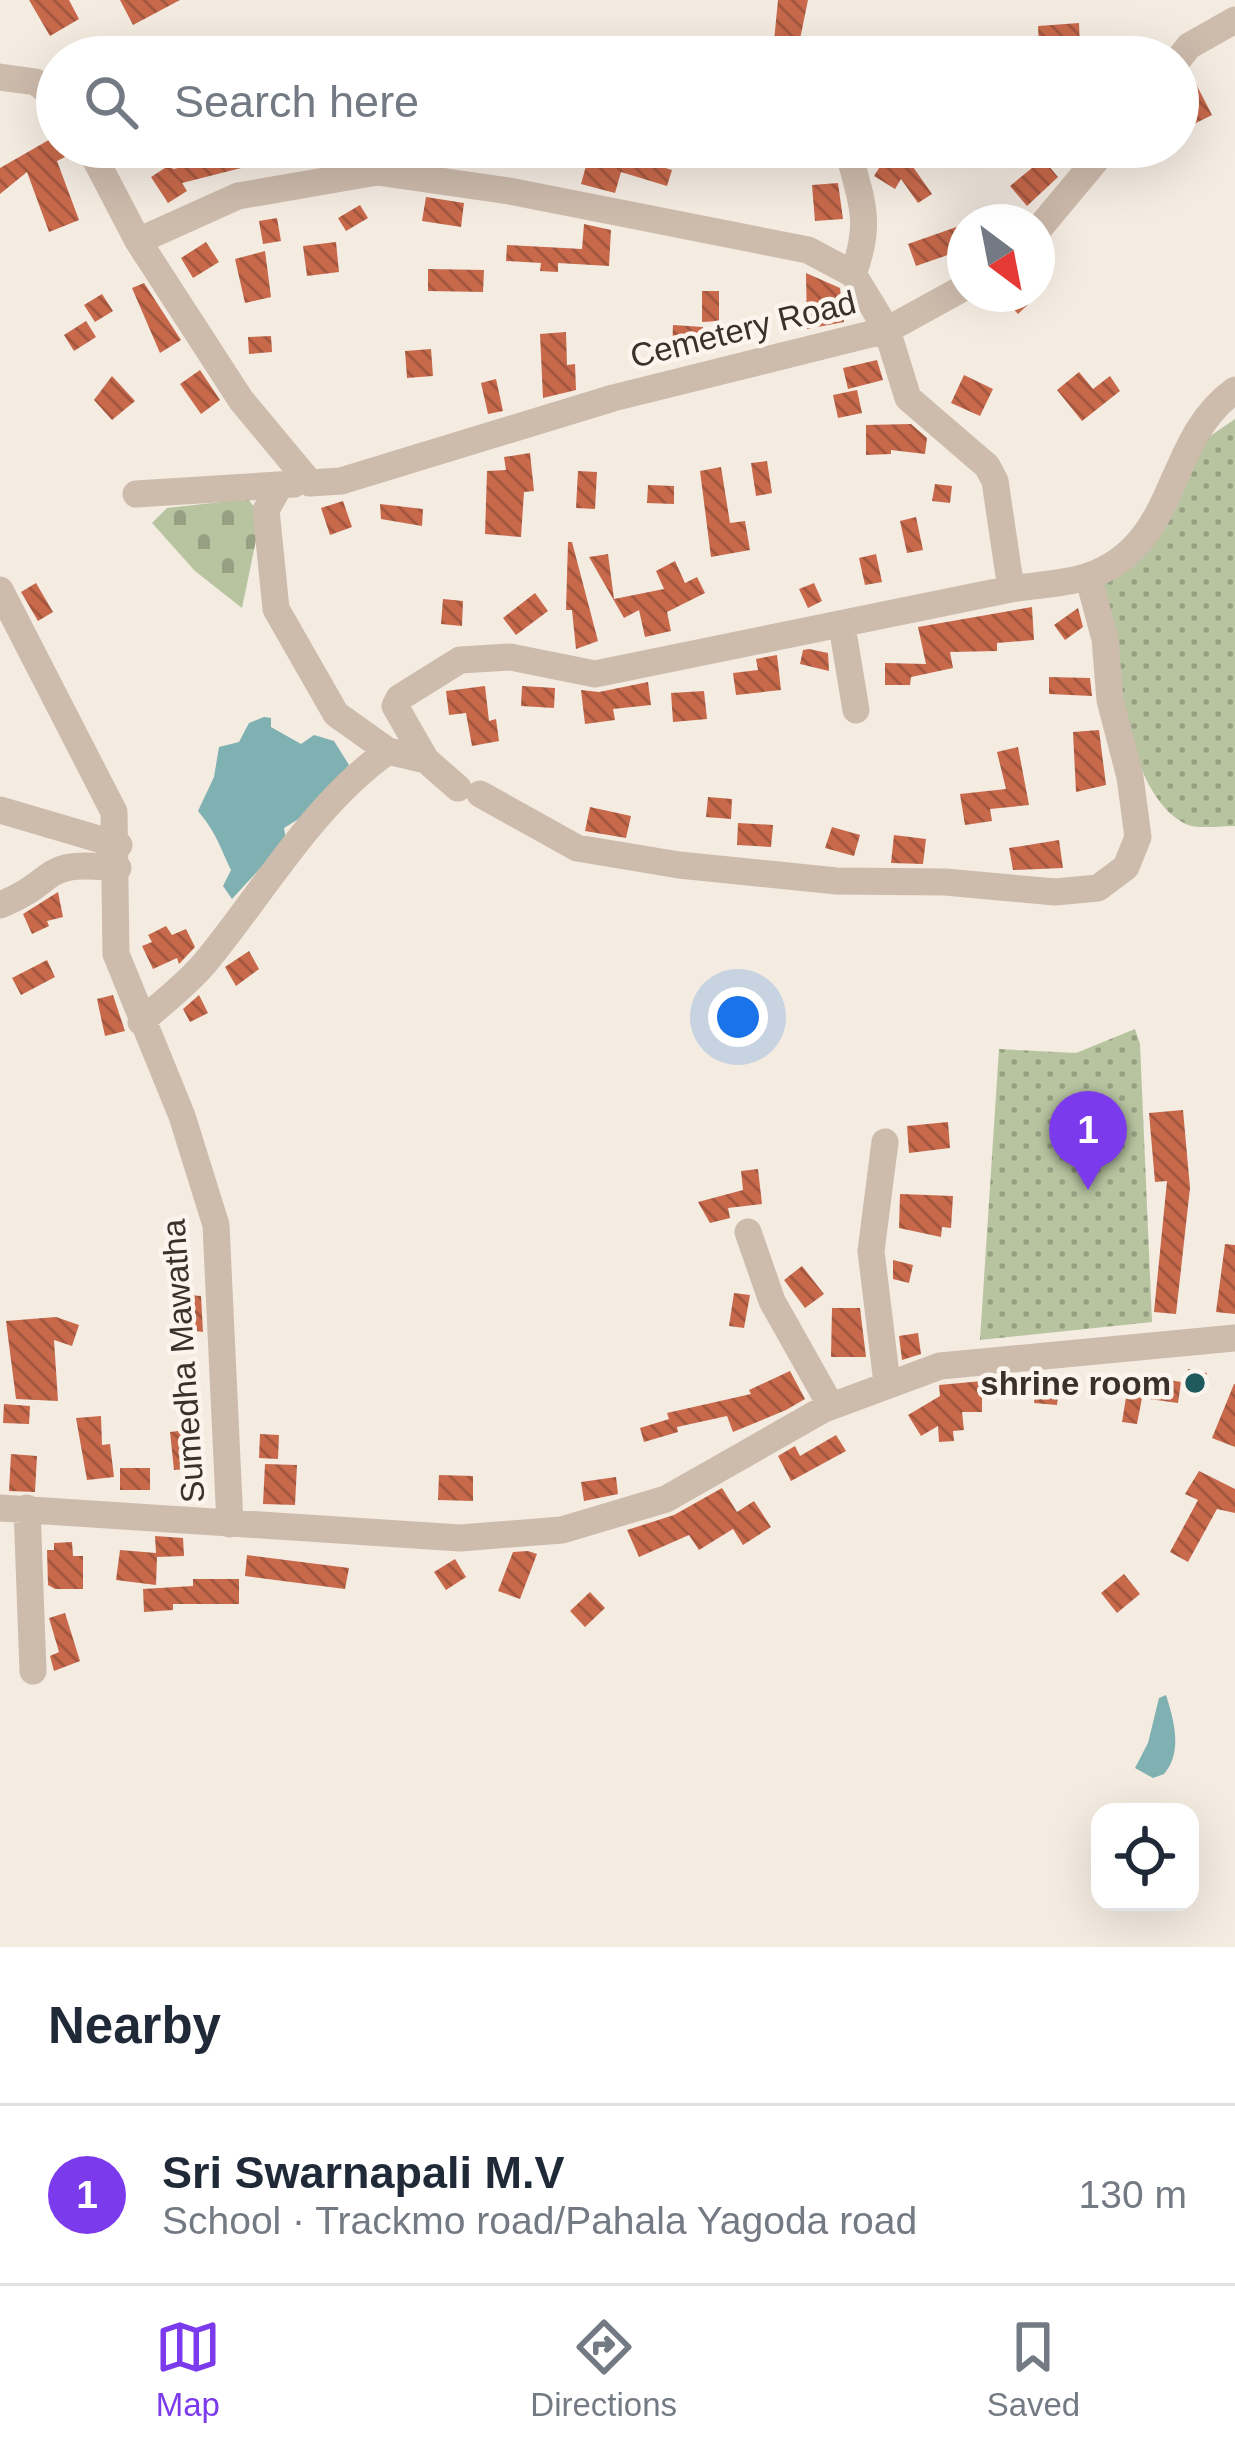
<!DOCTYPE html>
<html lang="en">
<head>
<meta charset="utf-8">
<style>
  :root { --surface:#fff; --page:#f2f2f3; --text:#1f2937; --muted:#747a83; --line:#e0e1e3; --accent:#7c3aed }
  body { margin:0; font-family:Helvetica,sans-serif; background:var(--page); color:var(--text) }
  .controls { position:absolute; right:36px; bottom:36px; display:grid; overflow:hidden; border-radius:24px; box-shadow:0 12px 48px #0002 }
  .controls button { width:108px; height:108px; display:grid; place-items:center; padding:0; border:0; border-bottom:3px solid var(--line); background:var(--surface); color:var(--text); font:60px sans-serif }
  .compass { position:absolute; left:947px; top:204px; width:108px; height:108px; border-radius:50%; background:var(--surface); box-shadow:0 12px 48px #0002; rotate:148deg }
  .you { position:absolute; left:738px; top:1017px; width:42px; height:42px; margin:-30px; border:9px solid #fff; border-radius:50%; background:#1a73e8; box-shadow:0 0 0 18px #1a73e833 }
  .badge { display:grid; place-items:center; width:78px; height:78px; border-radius:50%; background:var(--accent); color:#fff; font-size:39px; font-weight:700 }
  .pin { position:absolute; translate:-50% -99px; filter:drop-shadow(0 3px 6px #0008) }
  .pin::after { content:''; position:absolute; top:63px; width:42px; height:36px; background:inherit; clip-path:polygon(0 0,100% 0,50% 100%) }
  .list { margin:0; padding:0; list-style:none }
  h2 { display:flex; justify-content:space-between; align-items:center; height:156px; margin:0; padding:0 48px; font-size:51px }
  h2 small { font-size:39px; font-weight:400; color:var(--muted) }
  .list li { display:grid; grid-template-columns:78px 1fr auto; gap:36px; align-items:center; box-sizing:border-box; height:180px; padding:0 48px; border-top:3px solid var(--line) }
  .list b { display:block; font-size:45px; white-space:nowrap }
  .list p { margin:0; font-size:39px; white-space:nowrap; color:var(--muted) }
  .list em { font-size:39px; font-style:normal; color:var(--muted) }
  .icon { flex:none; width:66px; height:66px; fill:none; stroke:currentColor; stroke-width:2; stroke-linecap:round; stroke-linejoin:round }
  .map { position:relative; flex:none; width:1235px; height:1947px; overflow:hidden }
  .search { position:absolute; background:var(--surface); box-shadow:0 12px 48px #0002; left:36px; right:36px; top:36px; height:132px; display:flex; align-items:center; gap:30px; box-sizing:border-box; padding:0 42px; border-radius:66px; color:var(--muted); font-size:45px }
  .sheet { height:336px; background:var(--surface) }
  nav { display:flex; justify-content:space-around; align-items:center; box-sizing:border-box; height:168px; border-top:3px solid var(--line); background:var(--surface); font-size:33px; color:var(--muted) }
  nav a { display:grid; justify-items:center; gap:6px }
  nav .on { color:var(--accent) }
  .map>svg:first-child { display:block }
</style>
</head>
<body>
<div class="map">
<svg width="1235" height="1947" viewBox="0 0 1235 1947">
  <defs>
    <pattern id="green-dots" width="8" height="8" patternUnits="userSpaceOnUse" patternTransform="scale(3)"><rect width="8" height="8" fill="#b8c4a0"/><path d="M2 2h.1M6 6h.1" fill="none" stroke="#97a083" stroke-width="1.8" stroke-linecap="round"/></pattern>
    <pattern id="cemetery-stones" width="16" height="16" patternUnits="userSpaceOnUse" patternTransform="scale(3)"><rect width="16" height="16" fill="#b8c4a0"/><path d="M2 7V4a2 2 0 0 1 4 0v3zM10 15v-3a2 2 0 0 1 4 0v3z" fill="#97a083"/></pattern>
    <pattern id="building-back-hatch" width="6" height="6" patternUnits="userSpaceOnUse" patternTransform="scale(3)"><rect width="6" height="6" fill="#c8694b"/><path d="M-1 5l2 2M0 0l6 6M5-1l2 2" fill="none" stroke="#a4573f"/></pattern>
  </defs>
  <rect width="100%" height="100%" fill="#f4ebe1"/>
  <!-- green -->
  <path fill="url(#green-dots)" d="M 1235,419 L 1235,826 C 1222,826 1200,829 1188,825 C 1123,797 1113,646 1103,585 L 1203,441 Z
    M 1135,1029 L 1140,1044 L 1152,1322 L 980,1340 L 999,1049 L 1076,1053 Z"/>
  <!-- cemetery -->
  <path fill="url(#cemetery-stones)" d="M 248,499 L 261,516 L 242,608 L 195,571 L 152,523 L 167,508 Z"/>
  <!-- water -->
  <path fill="#7fb0b2" d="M 264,717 L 271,718 L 271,727 L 301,744 L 314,735 L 334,741 L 349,765 L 310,812 L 284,828 L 286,840 L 232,899 L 223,886 L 231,870 C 219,845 217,834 198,811 L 214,777 L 219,747 L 239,742 L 249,723 Z
    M 1166,1695 C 1174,1720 1183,1752 1164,1774 L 1153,1778 L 1135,1768 L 1148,1743 L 1159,1698 Z"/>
  <!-- building -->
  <path fill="url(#building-back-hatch)" d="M 29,0 L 69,0 L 79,19 L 50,36 Z
    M 120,0 L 180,0 L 133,25 Z
    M 778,0 L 808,0 L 799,44 L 818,47 L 817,57 L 761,57 L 764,40 L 774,41 Z
    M 1079,23 L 1080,47 L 1039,50 L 1038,26 Z
    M 1194,80 L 1212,115 L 1178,132 L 1178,88 Z
    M 54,137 L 65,157 L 57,161 L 79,220 L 49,232 L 27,172 L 0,194 L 0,168 Z
    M 271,147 L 292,147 L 297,159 L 280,167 Z
    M 598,147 L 627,147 L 626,156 L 672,170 L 667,186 L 621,172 L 615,193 L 581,184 L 589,155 L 597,157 Z
    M 892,147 L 922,147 L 911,164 L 932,194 L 918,203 L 901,179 L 895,189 L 874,176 Z
    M 245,151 L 249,166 L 182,183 L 187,191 L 168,203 L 151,177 L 171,164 L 173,169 L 200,164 L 199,160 Z
    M 1043,159 L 1058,177 L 1027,206 L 1010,186 Z
    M 838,183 L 843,219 L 815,221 L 812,185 Z
    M 426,197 L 464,203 L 461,227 L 422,221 Z
    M 360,205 L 368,218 L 346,231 L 338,218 Z
    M 277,218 L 281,241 L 263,244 L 259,221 Z
    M 584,224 L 611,230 L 609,266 L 558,263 L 558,272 L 540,271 L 541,263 L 506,261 L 507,245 L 582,249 Z
    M 965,224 L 965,249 L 916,266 L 908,244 Z
    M 206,242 L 219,262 L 193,278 L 181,258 Z
    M 336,242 L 339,272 L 307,276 L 303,246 Z
    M 265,251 L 271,297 L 245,303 L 235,259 Z
    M 428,269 L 484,270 L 483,292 L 428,291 Z
    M 806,273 L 840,288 L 844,322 L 807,329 Z
    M 144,283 L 181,340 L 160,353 L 132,288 Z
    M 702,291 L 719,291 L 719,321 L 702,322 Z
    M 102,294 L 113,311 L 95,322 L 84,305 Z
    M 1000,294 L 1039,294 L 1018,314 Z
    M 86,321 L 96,337 L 74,351 L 64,335 Z
    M 673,325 L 703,327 L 702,354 L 672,353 Z
    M 566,332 L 567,365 L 575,364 L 576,390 L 543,398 L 540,334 Z
    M 271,336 L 272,352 L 249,354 L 248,337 Z
    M 431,349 L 433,376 L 407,378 L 405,351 Z
    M 877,360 L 883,380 L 848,389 L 843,368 Z
    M 200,370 L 220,400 L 201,414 L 180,384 Z
    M 1079,372 L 1093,389 L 1110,376 L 1120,391 L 1082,421 L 1057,390 Z
    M 964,375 L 993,389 L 980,416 L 951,403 Z
    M 112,376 L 135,401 L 112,420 L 94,400 Z
    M 496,379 L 503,411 L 488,414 L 481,383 Z
    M 857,390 L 862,413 L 838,418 L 833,395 Z
    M 911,424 L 927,438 L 925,454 L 891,450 L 891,454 L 866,455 L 866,425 Z
    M 530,453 L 534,491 L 524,492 L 521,537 L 485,534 L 487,471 L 506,470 L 504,457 Z
    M 767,461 L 772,493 L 756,496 L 751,463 Z
    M 721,467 L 730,523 L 745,521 L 750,550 L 711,557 L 700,471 Z
    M 578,471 L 597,472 L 595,509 L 576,508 Z
    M 935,484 L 952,486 L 950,503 L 932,501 Z
    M 648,485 L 674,486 L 674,504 L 647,503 Z
    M 343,501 L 352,527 L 330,535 L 321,508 Z
    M 380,504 L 423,509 L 422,526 L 381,519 Z
    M 916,517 L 923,550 L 907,553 L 900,521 Z
    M 568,542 L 572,542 L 598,641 L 576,649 L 572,610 L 566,610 Z
    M 608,554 L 614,599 L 664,589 L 656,571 L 675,561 L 685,583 L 697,577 L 705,593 L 667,612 L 671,631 L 645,637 L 639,610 L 624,618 L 589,557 Z
    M 876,554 L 882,582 L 865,585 L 859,558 Z
    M 36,583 L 53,612 L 38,621 L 21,592 Z
    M 814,583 L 822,601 L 808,608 L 799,589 Z
    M 535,593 L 548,611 L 516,635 L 503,618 Z
    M 443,599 L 463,601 L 462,626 L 441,624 Z
    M 1032,607 L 1034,640 L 997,643 L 997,651 L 950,652 L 953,668 L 911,677 L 910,685 L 885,685 L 885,663 L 926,664 L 918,627 Z
    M 1078,608 L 1083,627 L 1065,640 L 1054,625 Z
    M 809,649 L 828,653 L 829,671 L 800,664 L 803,650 Z
    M 777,655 L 781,690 L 736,695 L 733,673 L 758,670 L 756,659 Z
    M 1049,677 L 1090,678 L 1092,696 L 1049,694 Z
    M 648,682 L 651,705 L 613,709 L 615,720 L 585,724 L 581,690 L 599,692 Z
    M 485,686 L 489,721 L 496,719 L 499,741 L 472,746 L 466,713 L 449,715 L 446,691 Z
    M 522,686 L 555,688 L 554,708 L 521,706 Z
    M 704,691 L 707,719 L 673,722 L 671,693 Z
    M 1099,730 L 1106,785 L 1076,792 L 1073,732 Z
    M 1018,747 L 1029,805 L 990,809 L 992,821 L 965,825 L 960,794 L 1006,789 L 997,752 Z
    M 708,797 L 732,799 L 731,819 L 706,817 Z
    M 590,807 L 631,816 L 626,838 L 585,831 Z
    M 738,823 L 773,825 L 771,847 L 737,845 Z
    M 832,827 L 860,835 L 854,856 L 825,848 Z
    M 894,835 L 926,839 L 923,864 L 891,863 Z
    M 1059,840 L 1063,868 L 1013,870 L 1009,848 Z
    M 58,892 L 63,917 L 47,921 L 49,926 L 32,934 L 23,914 Z
    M 166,926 L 172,935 L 186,929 L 195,947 L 179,964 L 177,958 L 153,969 L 142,946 L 152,942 L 148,935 Z
    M 249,951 L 259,969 L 236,986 L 225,967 Z
    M 47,960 L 55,977 L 21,995 L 12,978 Z
    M 113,995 L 125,1031 L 105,1036 L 97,999 Z
    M 199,995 L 208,1013 L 190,1022 L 183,1009 Z
    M 1183,1110 L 1190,1188 L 1176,1314 L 1154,1312 L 1167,1181 L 1155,1182 L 1149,1113 Z
    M 948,1122 L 950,1148 L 909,1153 L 907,1126 Z
    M 758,1169 L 762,1204 L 728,1208 L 730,1218 L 710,1223 L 698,1202 L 743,1190 L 741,1171 Z
    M 900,1194 L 953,1196 L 951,1228 L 942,1227 L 941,1237 L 899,1228 Z
    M 1225,1244 L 1235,1245 L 1235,1314 L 1216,1312 Z
    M 893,1260 L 913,1265 L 909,1283 L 893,1279 Z
    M 802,1266 L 824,1294 L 805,1308 L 784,1280 Z
    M 734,1293 L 750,1295 L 744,1328 L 729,1326 Z
    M 188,1295 L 201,1296 L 203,1332 L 182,1329 Z
    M 832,1308 L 860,1308 L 866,1357 L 831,1357 Z
    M 56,1317 L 79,1325 L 72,1346 L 54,1340 L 58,1401 L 16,1399 L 6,1321 Z
    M 918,1333 L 921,1354 L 902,1360 L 899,1336 Z
    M 1188,1369 L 1207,1373 L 1202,1396 L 1184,1392 Z
    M 790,1371 L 805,1399 L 786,1410 L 733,1432 L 727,1416 L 677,1427 L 678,1432 L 644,1442 L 640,1428 L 669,1419 L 667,1413 L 751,1394 L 749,1390 Z
    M 1037,1375 L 1060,1375 L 1057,1405 L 1034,1403 Z
    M 1146,1376 L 1181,1382 L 1178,1403 L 1142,1398 L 1137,1424 L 1122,1422 L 1129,1379 L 1146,1381 Z
    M 982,1381 L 982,1412 L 962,1412 L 964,1430 L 953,1431 L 954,1441 L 939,1442 L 938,1426 L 921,1436 L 908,1415 L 940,1396 L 939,1385 Z
    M 1234,1384 L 1235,1384 L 1235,1447 L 1212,1438 Z
    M 4,1404 L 30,1406 L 29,1424 L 3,1423 Z
    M 101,1416 L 102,1445 L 110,1444 L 114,1477 L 87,1480 L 76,1418 Z
    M 194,1429 L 198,1468 L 174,1470 L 170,1432 Z
    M 260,1434 L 279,1435 L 278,1459 L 259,1458 Z
    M 836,1435 L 846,1451 L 791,1481 L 778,1456 L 795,1446 L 800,1456 Z
    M 11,1454 L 37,1456 L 35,1492 L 9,1491 Z
    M 265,1464 L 297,1465 L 295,1505 L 263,1504 Z
    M 120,1468 L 150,1468 L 150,1490 L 120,1490 Z
    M 1199,1471 L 1235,1489 L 1235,1513 L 1217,1509 L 1188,1562 L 1170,1552 L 1198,1500 L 1185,1494 Z
    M 439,1475 L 473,1476 L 473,1501 L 438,1500 Z
    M 616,1477 L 618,1494 L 584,1501 L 581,1482 Z
    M 722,1488 L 737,1512 L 754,1501 L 771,1527 L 743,1545 L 733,1529 L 699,1550 L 689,1535 L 639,1557 L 627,1530 L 674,1515 Z
    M 155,1536 L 183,1538 L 184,1556 L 157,1557 L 156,1585 L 116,1580 L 120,1550 L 156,1553 Z
    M 72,1542 L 73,1556 L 83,1556 L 83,1589 L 55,1589 L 48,1585 L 47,1550 L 54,1550 L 54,1543 Z
    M 528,1551 L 537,1554 L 520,1599 L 498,1591 L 513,1552 Z
    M 247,1555 L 349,1568 L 345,1589 L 245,1576 Z
    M 455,1559 L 466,1577 L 446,1590 L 434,1572 Z
    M 1124,1574 L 1140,1594 L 1117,1613 L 1101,1593 Z
    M 193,1579 L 239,1579 L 239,1604 L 173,1604 L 173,1610 L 144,1612 L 143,1589 L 193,1586 Z
    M 590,1592 L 605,1608 L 585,1627 L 570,1611 Z
    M 65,1613 L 80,1661 L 54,1671 L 50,1656 L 59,1652 L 49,1618 Z"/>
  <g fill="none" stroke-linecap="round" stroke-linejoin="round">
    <!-- minor -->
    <path stroke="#cdbbac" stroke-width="27" d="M 1178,60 L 1189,46 L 1235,20
      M 0,77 L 36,82 L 57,99
      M 89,147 L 138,241 L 238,196 L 377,172 L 509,191 L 808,250 L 853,274 L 887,330 L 965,287
      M 847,147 C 861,200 873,221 853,274
      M 1037,231 L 1107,147
      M 138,241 L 241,400 L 310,483 L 341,481 L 613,398 L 887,330 L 908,398 L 987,466 L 995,481 L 1011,589 C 1036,585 1063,584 1086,577 C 1181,546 1163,441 1235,390
      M 280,485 L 266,510 L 276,609 L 336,714 L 388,751 L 426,760 L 458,788
      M 136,494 L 294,484
      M 0,590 L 114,812 L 116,954 L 182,1116 L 216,1225 L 230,1524
      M 842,626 L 856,710
      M 426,760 L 395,706 L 399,698 L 460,660 L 510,657 L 595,674 L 1011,589
      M 480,794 L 577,848 L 679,865 L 837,881 L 945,882 L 1055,892 L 1098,888 L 1126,867 L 1138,837 L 1130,777 L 1110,700 L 1105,639 L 1088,576
      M 0,810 L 119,845
      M 0,905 C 62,880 37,859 118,868
      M 141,1022 C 162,1003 186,985 204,964 C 263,893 312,805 388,751
      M 885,1142 L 871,1251 L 887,1383
      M 748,1232 L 772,1301 L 831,1406
      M 0,1508 L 460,1538 L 562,1530 L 666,1499 L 824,1409 L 940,1366 L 1235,1338
      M 27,1508 L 33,1671"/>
  </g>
  <!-- markers -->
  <circle fill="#1f5a5e" stroke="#fbf5ee" stroke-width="4.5" cx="1195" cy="1383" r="12"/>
  <g text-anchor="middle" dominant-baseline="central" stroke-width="9" stroke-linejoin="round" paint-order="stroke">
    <!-- street labels -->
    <g font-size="33" fill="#3b302b" stroke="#fbf5ee">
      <text transform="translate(743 329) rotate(-14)">Cemetery Road</text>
      <text transform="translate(183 1361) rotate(-94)">Sumedha Mawatha</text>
    </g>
    <!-- poi labels -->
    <g font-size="33" font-weight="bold" fill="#3b302b" stroke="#fbf5ee" text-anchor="end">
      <text x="1171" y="1383">shrine room</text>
    </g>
  </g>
</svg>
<div class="controls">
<button><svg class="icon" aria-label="locate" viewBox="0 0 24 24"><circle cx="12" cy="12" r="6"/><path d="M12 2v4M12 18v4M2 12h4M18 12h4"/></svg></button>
</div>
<svg class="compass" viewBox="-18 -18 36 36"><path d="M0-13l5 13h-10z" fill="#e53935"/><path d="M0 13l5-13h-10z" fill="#747a83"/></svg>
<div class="you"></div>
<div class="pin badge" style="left:1088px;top:1190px">1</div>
<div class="search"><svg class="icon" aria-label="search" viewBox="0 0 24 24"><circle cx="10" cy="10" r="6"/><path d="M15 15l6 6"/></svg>Search here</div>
</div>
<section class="sheet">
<h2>Nearby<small></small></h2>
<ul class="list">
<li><span class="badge">1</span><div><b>Sri Swarnapali M.V</b><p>School · Trackmo road/Pahala Yagoda road</p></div><em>130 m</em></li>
</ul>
</section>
<nav>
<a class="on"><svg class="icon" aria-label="map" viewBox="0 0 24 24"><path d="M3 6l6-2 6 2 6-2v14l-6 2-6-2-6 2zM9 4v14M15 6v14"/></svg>Map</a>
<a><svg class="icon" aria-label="directions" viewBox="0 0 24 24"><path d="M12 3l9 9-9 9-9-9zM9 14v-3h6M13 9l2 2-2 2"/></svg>Directions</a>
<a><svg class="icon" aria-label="saved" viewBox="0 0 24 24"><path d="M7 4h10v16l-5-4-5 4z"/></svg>Saved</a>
</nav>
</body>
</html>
